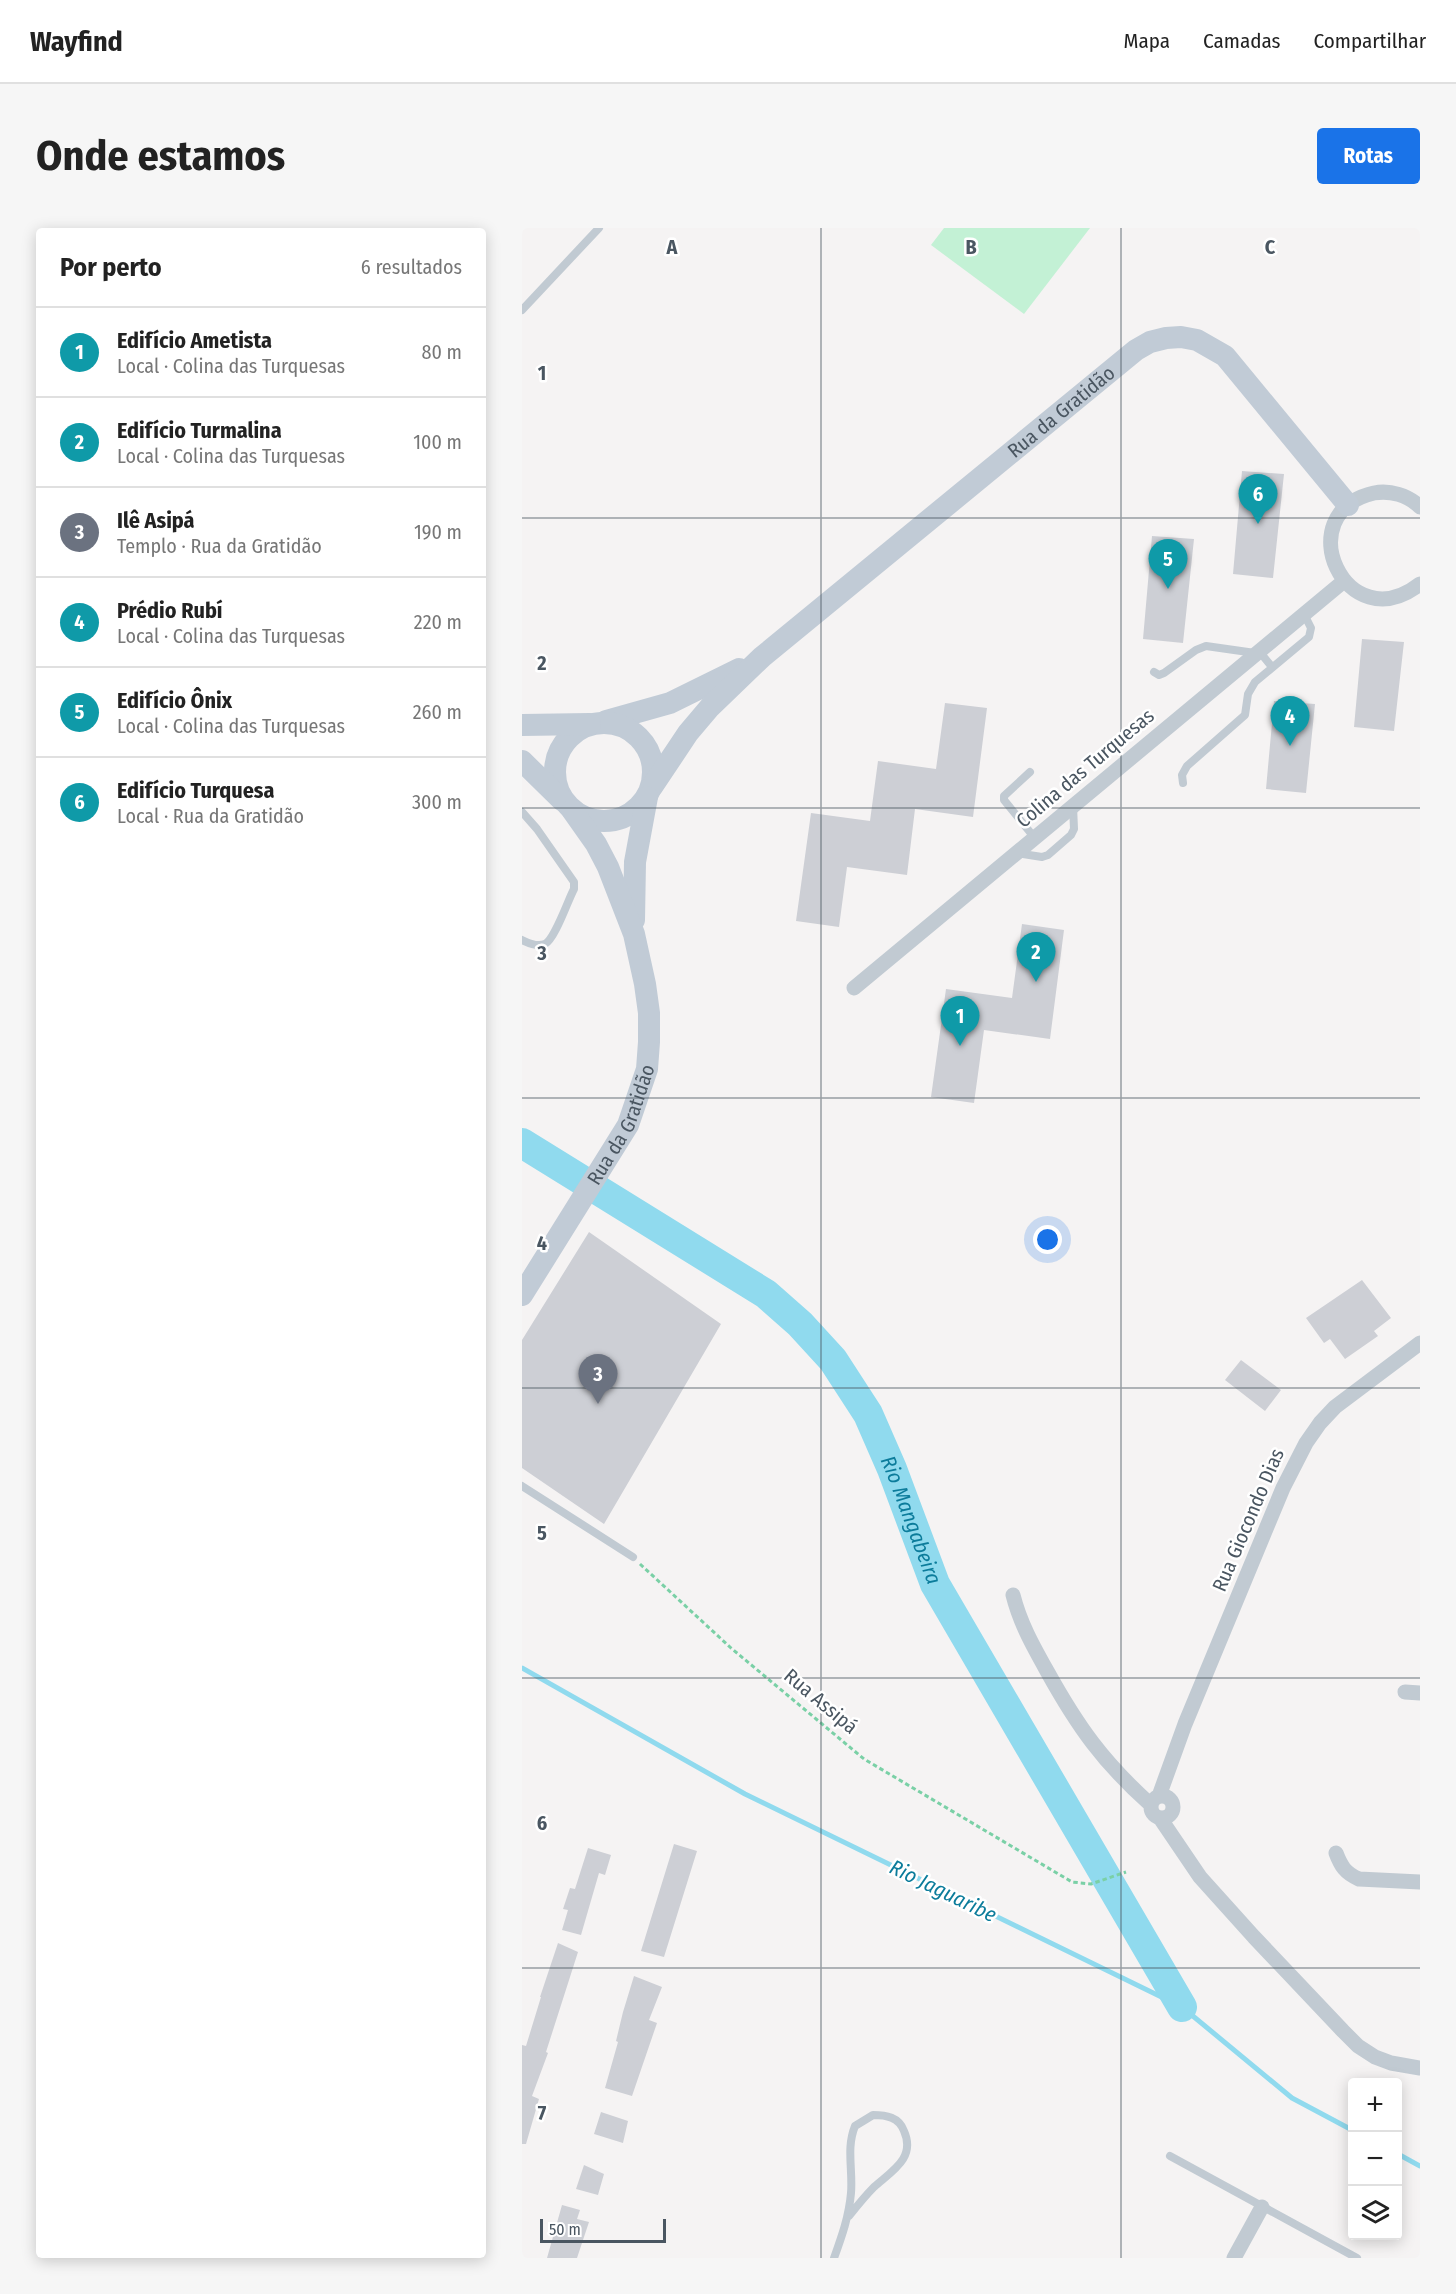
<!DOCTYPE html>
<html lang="pt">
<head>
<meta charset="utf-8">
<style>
  :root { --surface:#fff; --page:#f6f6f6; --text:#222; --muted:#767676; --line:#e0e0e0; --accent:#1a73e8 }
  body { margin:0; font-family:"Fira Sans Condensed",sans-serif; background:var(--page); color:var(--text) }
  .controls { position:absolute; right:18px; bottom:18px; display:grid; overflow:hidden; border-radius:6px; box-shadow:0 3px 15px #0003 }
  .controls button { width:54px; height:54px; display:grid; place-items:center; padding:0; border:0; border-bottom:2px solid var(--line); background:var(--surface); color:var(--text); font:30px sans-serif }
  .scale { position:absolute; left:18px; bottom:15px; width:126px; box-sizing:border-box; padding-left:6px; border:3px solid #4a5661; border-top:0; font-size:16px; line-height:21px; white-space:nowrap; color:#4a5661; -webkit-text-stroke:4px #fff; paint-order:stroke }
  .you { position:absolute; left:526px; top:1012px; width:21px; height:21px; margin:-15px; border:4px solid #fff; border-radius:50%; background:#1a73e8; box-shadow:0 0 0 9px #1a73e833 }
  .badge { display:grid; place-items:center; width:39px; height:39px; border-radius:50%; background:var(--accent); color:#fff; font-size:20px; font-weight:700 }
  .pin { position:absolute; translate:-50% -50px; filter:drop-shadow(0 2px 3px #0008) }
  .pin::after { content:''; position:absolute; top:32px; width:21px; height:18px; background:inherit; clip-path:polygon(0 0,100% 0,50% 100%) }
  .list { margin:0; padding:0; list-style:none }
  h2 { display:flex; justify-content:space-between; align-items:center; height:78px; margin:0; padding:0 24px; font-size:26px }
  h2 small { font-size:20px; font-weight:400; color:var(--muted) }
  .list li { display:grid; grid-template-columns:39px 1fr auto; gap:18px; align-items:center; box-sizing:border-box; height:90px; padding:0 24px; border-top:2px solid var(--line) }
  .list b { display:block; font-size:22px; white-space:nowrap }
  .list p { margin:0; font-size:20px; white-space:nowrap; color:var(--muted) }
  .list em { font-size:20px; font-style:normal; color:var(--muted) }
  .icon { flex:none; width:33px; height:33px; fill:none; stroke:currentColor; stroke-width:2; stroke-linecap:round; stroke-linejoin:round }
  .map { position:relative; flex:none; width:898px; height:2030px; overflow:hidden; border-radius:6px }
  header { display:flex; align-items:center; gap:36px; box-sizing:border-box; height:84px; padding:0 30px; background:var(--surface); border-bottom:2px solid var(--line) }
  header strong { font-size:28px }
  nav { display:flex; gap:33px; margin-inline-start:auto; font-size:21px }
  .intro { display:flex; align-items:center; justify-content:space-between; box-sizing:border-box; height:144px; padding:0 36px }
  h1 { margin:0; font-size:42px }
  .button { padding:15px 27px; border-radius:6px; background:var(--accent); color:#fff; font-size:21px; font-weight:700 }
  main { display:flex; gap:36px; padding:0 36px }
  aside { flex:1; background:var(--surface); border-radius:6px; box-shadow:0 3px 15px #0003 }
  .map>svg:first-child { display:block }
</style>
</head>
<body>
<header>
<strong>Wayfind</strong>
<nav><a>Mapa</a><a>Camadas</a><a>Compartilhar</a></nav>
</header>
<div class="intro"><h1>Onde estamos</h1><a class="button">Rotas</a></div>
<main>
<aside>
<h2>Por perto<small>6 resultados</small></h2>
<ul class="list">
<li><span class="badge" style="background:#0f9aa8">1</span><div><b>Edifício Ametista</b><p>Local · Colina das Turquesas</p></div><em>80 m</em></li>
<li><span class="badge" style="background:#0f9aa8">2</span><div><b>Edifício Turmalina</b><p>Local · Colina das Turquesas</p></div><em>100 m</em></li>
<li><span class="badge" style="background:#6b7280">3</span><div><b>Ilê Asipá</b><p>Templo · Rua da Gratidão</p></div><em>190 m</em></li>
<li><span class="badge" style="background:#0f9aa8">4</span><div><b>Prédio Rubí</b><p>Local · Colina das Turquesas</p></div><em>220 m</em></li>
<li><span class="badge" style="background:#0f9aa8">5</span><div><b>Edifício Ônix</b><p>Local · Colina das Turquesas</p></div><em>260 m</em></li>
<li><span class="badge" style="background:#0f9aa8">6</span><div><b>Edifício Turquesa</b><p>Local · Rua da Gratidão</p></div><em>300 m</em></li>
</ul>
</aside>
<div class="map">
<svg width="898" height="2030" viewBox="0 0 898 2030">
  <rect width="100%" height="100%" fill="#f5f3f3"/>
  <!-- green -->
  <path fill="#c3f1d5" d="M 422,0 L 568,0 L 502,86 L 409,17 Z"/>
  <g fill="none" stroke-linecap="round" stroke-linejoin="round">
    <!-- stream -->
    <path stroke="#90daee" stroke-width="5" d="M 0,1440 L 223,1566 L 660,1779 L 770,1870 L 830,1902
      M 876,1926 L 898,1938"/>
    <!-- river -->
    <path stroke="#90daee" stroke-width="30" id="s1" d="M 0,915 L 244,1066 L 278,1096 L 311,1132 L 346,1186 L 370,1241 L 413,1356 L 660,1779"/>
  </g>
  <!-- building -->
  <path fill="#cdcfd5" d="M 720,243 L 762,246 L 751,350 L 711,346 Z
    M 630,308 L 672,311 L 661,415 L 621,411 Z
    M 840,411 L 882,414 L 872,503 L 832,499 Z
    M 752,473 L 793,476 L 784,565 L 744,561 Z
    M 423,475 L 465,480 L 451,589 L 393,581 L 385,647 L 325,639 L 317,699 L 274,693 L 289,585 L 348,593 L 356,533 L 414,541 Z
    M 500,696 L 542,702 L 528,811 L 462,802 L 452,875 L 409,869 L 424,761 L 490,770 Z
    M 67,1004 L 199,1096 L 82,1296 L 0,1240 L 0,1112 Z
    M 840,1052 L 869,1090 L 852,1103 L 856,1108 L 823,1131 L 808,1111 L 802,1115 L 784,1090 Z
    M 719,1132 L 759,1162 L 743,1183 L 703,1152 Z
    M 152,1616 L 175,1623 L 142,1729 L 119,1723 Z
    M 66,1620 L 89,1627 L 83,1647 L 77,1645 L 59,1707 L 40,1702 L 46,1682 L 41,1681 L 48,1660 L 53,1661 Z
    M 36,1715 L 56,1724 L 24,1824 L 26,1825 L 10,1868 L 17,1871 L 4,1916 L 0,1916 L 0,1817 L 4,1818 L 19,1769 L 18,1769 Z
    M 112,1748 L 140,1759 L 127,1792 L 135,1795 L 110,1868 L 83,1860 L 96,1814 L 94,1813 L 101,1784 Z
    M 79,1884 L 106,1893 L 101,1915 L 72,1906 Z
    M 62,1937 L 82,1946 L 76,1967 L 54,1961 Z
    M 40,1977 L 58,1982 L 55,1991 L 67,1994 L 55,2030 L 25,2030 Z"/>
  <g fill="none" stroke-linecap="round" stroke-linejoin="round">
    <!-- path -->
    <path stroke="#7ad0a6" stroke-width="3" stroke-dasharray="4.5 3" stroke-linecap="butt" d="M 118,1336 L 209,1420 L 342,1531 L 550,1654 L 569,1656 L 604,1644"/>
    <!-- lane -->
    <path stroke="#c1cad2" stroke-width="8" d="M 0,82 L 77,0
      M 737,423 L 750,439
      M 632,444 L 637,447 L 642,445 L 674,422 L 684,418 L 733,425
      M 508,544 L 482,568 L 482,572 L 512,609
      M 661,555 L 660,547 L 665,538 L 723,487 L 726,466 L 733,454 L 787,409 L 789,400 L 782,386
      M 0,584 L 15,601 L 52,654 L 52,661 C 46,672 33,711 23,716 C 16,719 6,715 0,712
      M 494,625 L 520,629 L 526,627 L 549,607 L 552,601 L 551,578
      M 0,1258 L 111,1329
      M 648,1928 L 835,2030
      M 312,2030 C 320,2008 327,1988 329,1965 C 331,1942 324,1920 333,1898 L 351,1887 C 364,1887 377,1889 382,1903 C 394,1930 370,1943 352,1959 C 343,1968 335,1978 327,1988"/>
    <!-- street -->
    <path stroke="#c1cad2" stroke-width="15" d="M 898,279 C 886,267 868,262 852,265 C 765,285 824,414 898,356
      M 332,760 L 822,353
      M 491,1367 C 498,1395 511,1418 525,1443 C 556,1499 581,1534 629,1577
      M 883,1464 L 898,1465
      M 637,1568 L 663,1496 L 761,1260 L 784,1215 L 798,1195 L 813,1179 L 898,1115
      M629 1579a11 11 0 1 1 22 0a11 11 0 1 1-22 0Z
      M 638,1590 L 678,1649 L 732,1709 L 821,1803 L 836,1818 L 853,1829 L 869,1835 L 898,1840
      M 814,1625 C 819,1638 823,1645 837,1651 L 898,1654
      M 712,2030 L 740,1979"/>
    <!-- secondary -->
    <g stroke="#c1cbd6" stroke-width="22">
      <path d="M 84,493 L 148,475 L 217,441"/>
      <circle cx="82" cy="544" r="49"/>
      <path d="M 0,497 L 68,496"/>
      <path d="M 0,533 L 40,572"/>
      <path id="s2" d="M 130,559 L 166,505 L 188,479 L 240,429 L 614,122 L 628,114 L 644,110 L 659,109 L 675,112 L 703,128 L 826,277"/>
      <path d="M 112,692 L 113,634 L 125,569"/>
      <path id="s3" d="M 0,1067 L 106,897 L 125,841 L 127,814 L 127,785 L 123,756 L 112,706 L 86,639 L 74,616 L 50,582"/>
    </g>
  </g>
  <!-- grid -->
  <path fill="none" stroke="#4a5661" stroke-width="1.5" stroke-opacity="0.55" d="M 299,0 L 299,2030M 599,0 L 599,2030M 0,290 L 898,290M 0,580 L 898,580M 0,870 L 898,870M 0,1160 L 898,1160M 0,1450 L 898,1450M 0,1740 L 898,1740"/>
  <g text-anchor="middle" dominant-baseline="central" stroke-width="5" stroke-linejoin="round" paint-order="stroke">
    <!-- street labels -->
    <g font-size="20" fill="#4a5661" stroke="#fff">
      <text stroke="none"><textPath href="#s2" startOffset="558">Rua da Gratidão</textPath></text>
      <text transform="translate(563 540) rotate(-40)">Colina das Turquesas</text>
      <text stroke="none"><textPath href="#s3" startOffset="198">Rua da Gratidão</textPath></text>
      <text transform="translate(726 1292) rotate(-67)">Rua Giocondo Dias</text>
      <text transform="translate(299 1473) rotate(40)">Rua Assipá</text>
    </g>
    <!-- water labels -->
    <g font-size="21" font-style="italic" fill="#0c7c9b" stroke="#fff">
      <text stroke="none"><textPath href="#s1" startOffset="560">Rio Mangabeira</textPath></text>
      <text transform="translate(421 1663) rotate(26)">Rio Jaguaribe</text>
    </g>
  </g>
  <g font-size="20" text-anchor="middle" font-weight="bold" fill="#4a5661" stroke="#fff" stroke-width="5" stroke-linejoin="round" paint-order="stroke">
    <text x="150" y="26">A</text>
    <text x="449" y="26">B</text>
    <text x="748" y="26">C</text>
    <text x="20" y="152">1</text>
    <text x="20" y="442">2</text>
    <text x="20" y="732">3</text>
    <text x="20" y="1022">4</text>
    <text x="20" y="1312">5</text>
    <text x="20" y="1602">6</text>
    <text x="20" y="1892">7</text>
  </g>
</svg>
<div class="controls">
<button>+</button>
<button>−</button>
<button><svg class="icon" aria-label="layers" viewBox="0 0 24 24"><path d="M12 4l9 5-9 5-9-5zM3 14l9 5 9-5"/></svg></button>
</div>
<div class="scale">50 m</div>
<div class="you"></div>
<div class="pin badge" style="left:438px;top:818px;background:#0f9aa8">1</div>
<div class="pin badge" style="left:514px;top:754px;background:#0f9aa8">2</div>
<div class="pin badge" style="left:76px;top:1176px;background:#6b7280">3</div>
<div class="pin badge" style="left:768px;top:518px;background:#0f9aa8">4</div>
<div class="pin badge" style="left:646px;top:361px;background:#0f9aa8">5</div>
<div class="pin badge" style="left:736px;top:296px;background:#0f9aa8">6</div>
</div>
</main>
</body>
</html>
